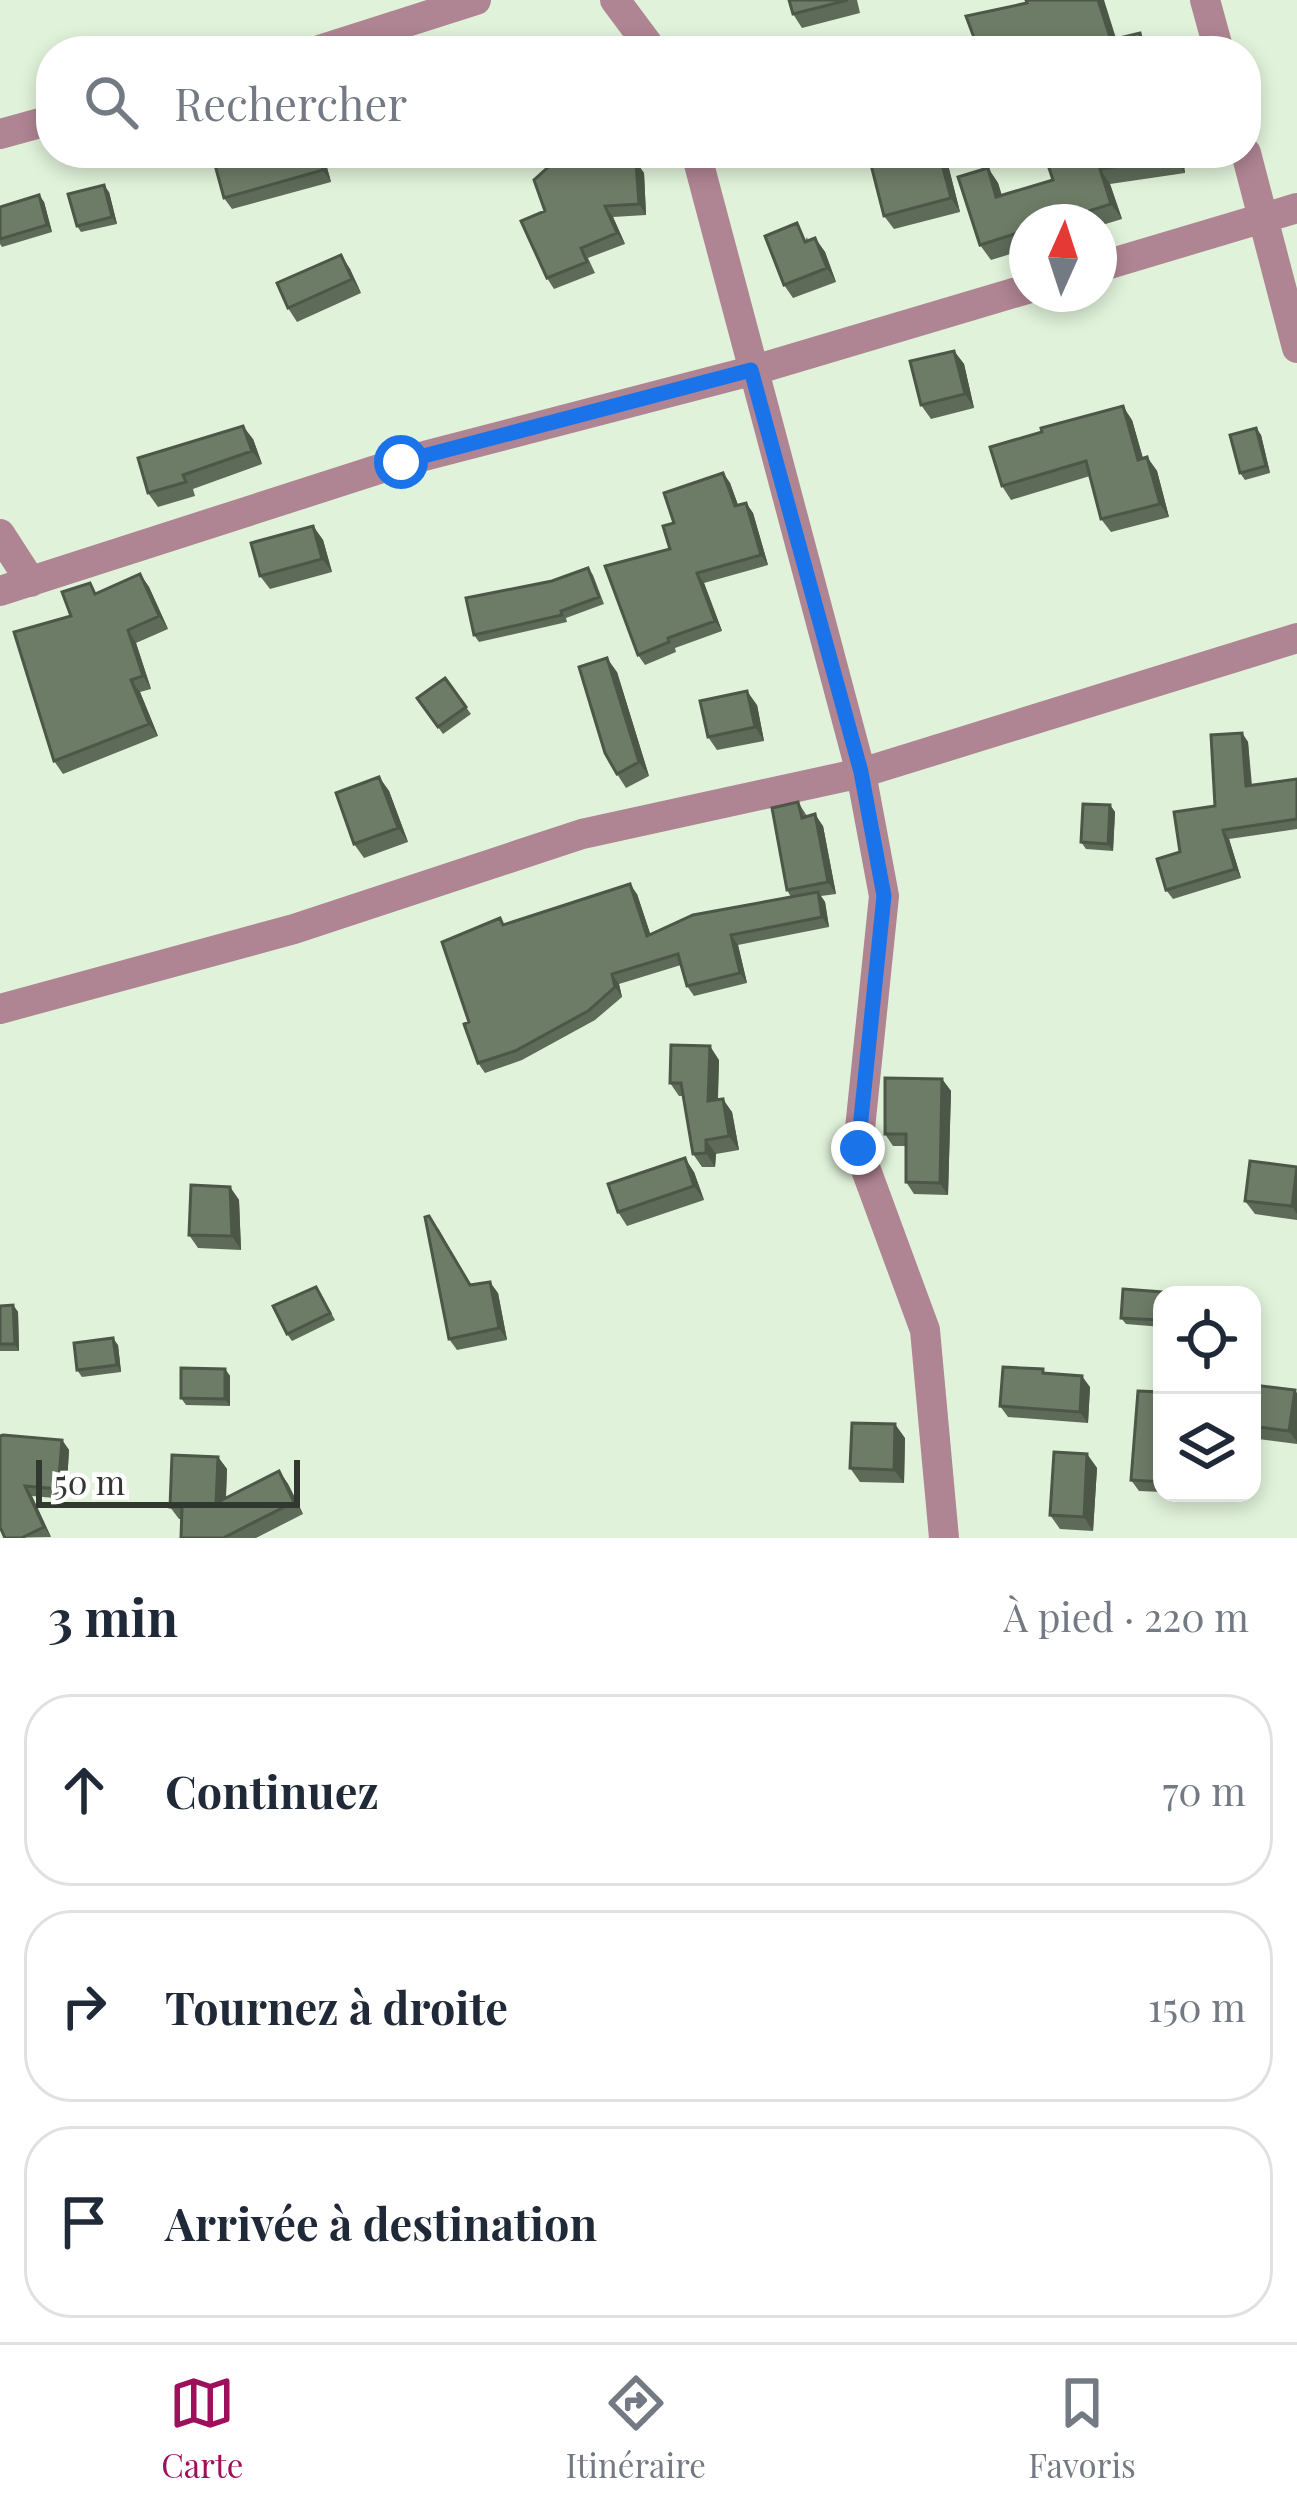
<!DOCTYPE html>
<html lang="fr">
<head>
<meta charset="utf-8">
<style>
  :root { --surface:#fff; --page:#f2f2f3; --text:#1f2937; --muted:#747a83; --line:#e0e1e3; --accent:#9e105b }
  body { margin:0; font-family:"Playfair Display",serif; background:var(--page); color:var(--text) }
  .controls { position:absolute; right:36px; bottom:36px; display:grid; overflow:hidden; border-radius:24px; box-shadow:0 6px 18px #0003 }
  .controls button { width:108px; height:108px; display:grid; place-items:center; padding:0; border:0; border-bottom:3px solid var(--line); background:var(--surface); color:var(--text); font:60px sans-serif }
  .compass { position:absolute; left:1009px; top:204px; width:108px; height:108px; border-radius:50%; background:var(--surface); box-shadow:0 6px 18px #0003; rotate:3deg }
  .scale { position:absolute; left:36px; bottom:30px; width:264px; box-sizing:border-box; padding-left:12px; border:6px solid #31382f; border-top:0; font-size:33px; line-height:42px; white-space:nowrap; color:#31382f; -webkit-text-stroke:9px #fff; paint-order:stroke }
  .stop { position:absolute; width:36px; height:36px; margin:-27px; border:9px solid #1a73e8; border-radius:50%; background:#fff }
  .stop.end { background:#1a73e8; border-color:#fff; box-shadow:0 3px 12px #0008 }
  .list { margin:0; padding:0; list-style:none }
  h2 { display:flex; justify-content:space-between; align-items:center; height:156px; margin:0; padding:0 48px; font-size:51px }
  h2 small { font-size:39px; font-weight:400; color:var(--muted) }
  .list li { display:grid; grid-template-columns:78px 1fr auto; gap:36px; align-items:center; box-sizing:border-box; height:192px; margin:0 24px 24px; padding:0 24px; border:3px solid var(--line); border-radius:48px }
  .list b { display:block; font-size:45px; white-space:nowrap }
  .list em { font-size:39px; font-style:normal; color:var(--muted) }
  .icon { flex:none; width:66px; height:66px; fill:none; stroke:currentColor; stroke-width:2; stroke-linecap:round; stroke-linejoin:round }
  .map { position:relative; flex:none; width:1297px; height:1538px; overflow:hidden }
  .search { position:absolute; background:var(--surface); box-shadow:0 6px 18px #0003; left:36px; right:36px; top:36px; height:132px; display:flex; align-items:center; gap:30px; box-sizing:border-box; padding:0 42px; border-radius:48px; color:var(--muted); font-size:45px }
  .sheet { height:804px; background:var(--surface) }
  nav { display:flex; justify-content:space-around; align-items:center; box-sizing:border-box; height:168px; border-top:3px solid var(--line); background:var(--surface); font-size:33px; color:var(--muted) }
  nav a { display:grid; justify-items:center; gap:6px }
  nav .on { color:var(--accent) }
  .map>svg:first-child { display:block }
</style>
</head>
<body>
<div class="map">
<svg width="1297" height="1538" viewBox="0 0 1297 1538">
  <rect width="100%" height="100%" fill="#e0f2da"/>
  <g fill="none" stroke-linecap="round" stroke-linejoin="round">
    <!-- minor -->
    <path stroke="#af8493" stroke-width="30" d="M 615,0 L 653,51
      M 1205,0 L 1219,51
      M 316,51 L 476,0
      M 0,134 L 51,120
      M 696,153 L 861,773 L 884,896 L 858,1148 L 925,1330 L 944,1538
      M 1246,153 L 1297,348
      M 1099,267 L 1297,208
      M 0,534 L 31,582
      M 0,591 L 401,462 L 751,371 L 1027,289
      M 0,1009 L 294,929 L 582,834 L 861,773 L 1297,638"/>
  </g>
  <!-- wall -->
  <path fill="#5e6b59" d="M 789,0 L 857,0 L 860,13 L 802,28 L 793,14 Z
    M 259,153 L 323,153 L 331,182 L 232,209 L 224,198 Z
    M 868,153 L 945,153 L 960,212 L 894,229 L 884,216 Z
    M 1044,153 L 1182,153 L 1185,173 L 1110,184 L 1122,219 L 1099,226 L 1099,222 L 1027,222 L 1027,249 L 991,260 L 980,245 L 988,168 L 998,183 L 1002,196 L 1053,180 Z
    M 636,162 L 644,173 L 646,215 L 613,217 L 625,244 L 588,258 L 595,273 L 554,289 L 547,278 L 545,211 Z
    M 109,192 L 117,224 L 81,232 L 77,226 Z
    M 39,195 L 44,202 L 52,232 L 2,247 L 0,244 L 0,207 Z
    M 807,237 L 808,241 L 815,238 L 825,252 L 836,282 L 793,298 L 784,285 Z
    M 341,255 L 350,269 L 361,293 L 297,322 L 288,308 Z
    M 954,351 L 964,364 L 974,408 L 931,419 L 921,405 Z
    M 1132,420 L 1143,458 L 1147,457 L 1157,471 L 1169,517 L 1111,532 L 1101,519 L 1090,476 L 1011,500 L 1002,486 Z
    M 1256,428 L 1261,435 L 1270,473 L 1245,480 L 1240,473 Z
    M 253,439 L 262,464 L 193,489 L 195,496 L 158,507 L 148,493 Z
    M 723,473 L 730,483 L 738,505 L 746,503 L 753,513 L 768,565 L 704,583 L 722,631 L 675,648 L 676,652 L 645,665 L 638,655 L 670,549 L 674,523 Z
    M 313,526 L 323,540 L 332,572 L 270,589 L 260,576 Z
    M 588,568 L 593,575 L 604,604 L 566,618 L 567,622 L 479,642 L 474,635 L 552,581 Z
    M 140,574 L 149,587 L 168,629 L 136,643 L 151,689 L 140,692 L 158,736 L 63,774 L 54,761 L 71,616 L 98,593 Z
    M 617,672 L 649,776 L 626,788 L 617,774 Z
    M 445,678 L 471,714 L 443,734 L 417,698 Z
    M 757,705 L 764,741 L 717,750 L 708,737 Z
    M 1242,733 L 1248,742 L 1252,785 L 1297,779 L 1297,829 L 1229,839 L 1241,878 L 1173,899 L 1166,890 L 1180,852 L 1215,806 Z
    M 379,777 L 389,791 L 408,842 L 364,858 L 354,844 Z
    M 798,802 L 807,816 L 823,826 L 836,894 L 821,896 L 825,902 L 829,927 L 738,945 L 747,983 L 694,996 L 687,986 L 681,965 L 619,984 L 622,997 L 595,1020 L 522,1060 L 485,1073 L 478,1063 L 469,1022 L 504,924 L 637,894 L 650,934 L 791,897 L 787,890 Z
    M 1110,805 L 1115,812 L 1113,851 L 1086,849 L 1081,842 Z
    M 719,1060 L 718,1100 L 732,1112 L 739,1150 L 716,1154 L 715,1167 L 702,1167 L 693,1154 L 683,1096 L 679,1096 L 670,1083 Z
    M 942,1079 L 951,1091 L 948,1195 L 914,1194 L 906,1182 L 906,1146 L 893,1146 L 885,1134 Z
    M 1297,1167 L 1297,1220 L 1255,1214 L 1245,1201 Z
    M 694,1172 L 704,1200 L 627,1226 L 618,1212 Z
    M 230,1187 L 239,1200 L 241,1250 L 198,1248 L 189,1235 Z
    M 438,1228 L 471,1285 L 498,1293 L 507,1340 L 457,1350 L 449,1339 Z
    M 321,1294 L 335,1320 L 292,1341 L 287,1334 Z
    M 1162,1295 L 1162,1327 L 1126,1324 L 1121,1318 Z
    M 13,1305 L 18,1312 L 19,1351 L 0,1351 L 0,1306 Z
    M 118,1345 L 121,1372 L 82,1377 L 77,1370 Z
    M 225,1369 L 230,1376 L 230,1406 L 186,1405 L 181,1398 Z
    M 1046,1373 L 1090,1387 L 1088,1423 L 1008,1417 L 1000,1406 Z
    M 1162,1392 L 1162,1492 L 1139,1491 L 1131,1480 Z
    M 1252,1393 L 1297,1393 L 1297,1444 L 1258,1439 L 1252,1431 Z
    M 0,1436 L 62,1440 L 69,1450 L 66,1499 L 32,1496 L 51,1537 L 5,1538 Z
    M 905,1438 L 904,1483 L 860,1482 L 850,1468 Z
    M 1087,1454 L 1097,1468 L 1093,1531 L 1060,1529 L 1050,1515 Z
    M 218,1457 L 227,1469 L 226,1498 L 279,1471 L 288,1484 L 303,1514 L 256,1538 L 181,1538 L 181,1519 L 179,1519 L 170,1507 Z"/>
  <!-- shaded-wall -->
  <path fill="#4c5748" d="M 1098,0 L 1104,0 L 1120,51 L 1111,40 Z
    M 1140,33 L 1150,48 L 1151,51 L 1144,51 Z
    M 318,153 L 323,153 L 331,182 L 323,170 Z
    M 939,153 L 945,153 L 960,212 L 951,198 Z
    M 1174,153 L 1182,153 L 1185,173 L 1174,158 Z
    M 636,162 L 644,173 L 646,215 L 639,204 Z
    M 988,168 L 998,183 L 1007,212 L 996,197 Z
    M 1100,169 L 1110,184 L 1122,219 L 1111,204 Z
    M 104,185 L 109,192 L 117,224 L 112,217 Z
    M 39,195 L 44,202 L 52,232 L 47,225 Z
    M 605,206 L 613,217 L 625,244 L 617,233 Z
    M 815,238 L 825,252 L 836,282 L 827,268 Z
    M 341,255 L 350,269 L 361,293 L 352,279 Z
    M 954,351 L 964,364 L 974,408 L 965,394 Z
    M 1123,406 L 1132,420 L 1147,473 L 1138,460 Z
    M 243,426 L 253,439 L 262,464 L 252,451 Z
    M 1256,428 L 1261,435 L 1270,473 L 1266,466 Z
    M 1147,457 L 1157,471 L 1169,517 L 1160,504 Z
    M 723,473 L 730,483 L 742,516 L 735,506 Z
    M 746,503 L 753,513 L 768,565 L 761,555 Z
    M 313,526 L 323,540 L 332,572 L 322,559 Z
    M 697,573 L 704,583 L 722,631 L 715,621 Z
    M 140,574 L 149,587 L 168,629 L 159,616 Z
    M 128,630 L 136,643 L 151,689 L 143,676 Z
    M 607,658 L 617,672 L 649,776 L 639,762 Z
    M 131,680 L 140,692 L 158,736 L 149,724 Z
    M 747,691 L 757,705 L 764,741 L 755,727 Z
    M 1242,733 L 1248,742 L 1252,796 L 1246,786 Z
    M 379,777 L 389,791 L 408,842 L 398,828 Z
    M 1110,805 L 1115,812 L 1113,851 L 1108,844 Z
    M 815,814 L 823,826 L 836,894 L 828,882 Z
    M 1223,830 L 1229,839 L 1241,878 L 1235,869 Z
    M 630,884 L 637,894 L 654,945 L 647,936 Z
    M 818,892 L 825,902 L 829,927 L 822,917 Z
    M 731,935 L 738,945 L 747,983 L 740,973 Z
    M 612,974 L 619,984 L 622,997 L 615,987 Z
    M 710,1046 L 719,1060 L 717,1115 L 708,1101 Z
    M 942,1079 L 951,1091 L 948,1195 L 940,1183 Z
    M 723,1099 L 732,1112 L 739,1150 L 729,1136 Z
    M 706,1140 L 716,1154 L 715,1167 L 706,1153 Z
    M 685,1158 L 694,1172 L 704,1200 L 694,1186 Z
    M 1297,1167 L 1297,1214 L 1292,1206 Z
    M 230,1187 L 239,1200 L 241,1250 L 232,1236 Z
    M 490,1282 L 498,1293 L 507,1340 L 499,1328 Z
    M 13,1305 L 18,1312 L 19,1351 L 15,1344 Z
    M 113,1338 L 118,1345 L 121,1372 L 117,1365 Z
    M 225,1369 L 230,1376 L 230,1406 L 225,1399 Z
    M 1082,1376 L 1090,1387 L 1088,1423 L 1080,1412 Z
    M 1295,1390 L 1297,1393 L 1297,1442 L 1289,1431 Z
    M 895,1424 L 905,1438 L 904,1483 L 894,1470 Z
    M 62,1440 L 69,1450 L 66,1499 L 58,1489 Z
    M 1087,1454 L 1097,1468 L 1093,1531 L 1084,1517 Z
    M 218,1457 L 227,1469 L 225,1515 L 216,1503 Z
    M 279,1471 L 288,1484 L 303,1514 L 294,1502 Z
    M 25,1486 L 32,1496 L 51,1537 L 44,1527 Z"/>
  <!-- building -->
  <path fill="#6d7c67" stroke="#4c5748" stroke-width="3" d="M 789,0 L 848,0 L 793,14 Z
    M 1026,0 L 1098,0 L 1111,40 L 1140,33 L 1144,51 L 979,51 L 966,16 L 1027,3 Z
    M 259,153 L 318,153 L 323,170 L 224,198 L 215,165 Z
    M 564,153 L 628,153 L 636,162 L 639,204 L 605,206 L 617,233 L 581,248 L 587,262 L 547,278 L 521,221 L 545,211 L 534,180 Z
    M 868,153 L 939,153 L 951,198 L 884,216 Z
    M 1044,153 L 1174,153 L 1174,158 L 1100,169 L 1111,204 L 1054,222 L 1027,222 L 1027,230 L 980,245 L 958,177 L 988,168 L 996,197 L 1053,180 Z
    M 104,185 L 112,217 L 77,226 L 68,194 Z
    M 39,195 L 47,225 L 0,239 L 0,207 Z
    M 797,223 L 805,242 L 815,238 L 827,268 L 784,285 L 765,236 Z
    M 341,255 L 352,279 L 288,308 L 277,283 Z
    M 954,351 L 965,394 L 921,405 L 910,361 Z
    M 1123,406 L 1138,460 L 1147,457 L 1160,504 L 1101,519 L 1086,461 L 1002,486 L 990,447 L 1042,432 L 1041,428 Z
    M 243,426 L 252,451 L 183,475 L 186,482 L 148,493 L 138,458 Z
    M 1256,428 L 1266,466 L 1240,473 L 1230,435 Z
    M 723,473 L 735,506 L 746,503 L 761,555 L 697,573 L 715,621 L 668,638 L 669,642 L 638,655 L 605,566 L 670,549 L 663,526 L 674,523 L 664,493 Z
    M 313,526 L 322,559 L 260,576 L 251,543 Z
    M 588,568 L 599,597 L 561,611 L 562,615 L 474,635 L 466,598 L 552,581 Z
    M 140,574 L 159,616 L 128,630 L 143,676 L 131,680 L 149,724 L 54,761 L 14,632 L 71,616 L 62,592 L 90,583 L 95,594 Z
    M 607,658 L 639,762 L 617,774 L 605,753 L 579,667 Z
    M 445,678 L 466,707 L 438,727 L 417,698 Z
    M 747,691 L 755,727 L 708,737 L 700,701 Z
    M 1242,733 L 1246,786 L 1297,779 L 1297,819 L 1223,830 L 1235,869 L 1166,890 L 1157,859 L 1180,852 L 1174,812 L 1215,806 L 1211,735 Z
    M 379,777 L 398,828 L 354,844 L 336,793 Z
    M 798,802 L 802,818 L 815,814 L 828,882 L 787,890 L 772,808 Z
    M 1083,804 L 1110,805 L 1108,844 L 1081,842 Z
    M 630,884 L 647,936 L 693,915 L 818,892 L 822,917 L 731,935 L 740,973 L 687,986 L 678,954 L 612,974 L 615,987 L 588,1011 L 515,1051 L 478,1063 L 464,1024 L 469,1022 L 442,942 L 500,918 L 503,925 Z
    M 671,1045 L 710,1046 L 708,1101 L 723,1099 L 729,1136 L 706,1140 L 706,1153 L 693,1154 L 681,1083 L 670,1083 Z
    M 885,1078 L 942,1079 L 940,1183 L 906,1182 L 906,1134 L 885,1134 Z
    M 685,1158 L 694,1186 L 618,1212 L 608,1184 Z
    M 1250,1161 L 1297,1167 L 1292,1206 L 1245,1201 Z
    M 191,1185 L 230,1187 L 232,1236 L 189,1235 Z
    M 429,1216 L 470,1285 L 490,1282 L 499,1328 L 449,1339 L 425,1217 Z
    M 316,1287 L 330,1313 L 287,1334 L 273,1306 Z
    M 1123,1289 L 1162,1292 L 1160,1320 L 1121,1318 Z
    M 13,1305 L 15,1344 L 0,1344 L 0,1306 Z
    M 113,1338 L 117,1365 L 77,1370 L 74,1343 Z
    M 1003,1367 L 1043,1369 L 1043,1373 L 1082,1376 L 1080,1412 L 1000,1406 Z
    M 181,1368 L 225,1369 L 225,1399 L 181,1398 Z
    M 1253,1385 L 1295,1390 L 1289,1431 L 1252,1426 Z
    M 1138,1391 L 1162,1392 L 1162,1482 L 1131,1480 Z
    M 852,1423 L 895,1424 L 894,1470 L 850,1468 Z
    M 3,1435 L 62,1440 L 58,1489 L 25,1486 L 44,1527 L 21,1538 L 5,1538 L 0,1527 L 0,1436 Z
    M 1054,1452 L 1087,1454 L 1084,1517 L 1050,1515 Z
    M 172,1455 L 218,1457 L 216,1503 L 279,1471 L 294,1502 L 223,1538 L 181,1538 L 182,1507 L 170,1507 Z"/>
  <g fill="none" stroke-linecap="round" stroke-linejoin="round">
    <!-- route -->
    <path stroke="#1a73e8" stroke-width="15" d="M 401,462 L 751,370 L 861,772 L 884,896 L 858,1148"/>
  </g>
</svg>
<div class="controls">
<button><svg class="icon" aria-label="locate" viewBox="0 0 24 24"><circle cx="12" cy="12" r="6"/><path d="M12 2v4M12 18v4M2 12h4M18 12h4"/></svg></button>
<button><svg class="icon" aria-label="layers" viewBox="0 0 24 24"><path d="M12 4l9 5-9 5-9-5zM3 14l9 5 9-5"/></svg></button>
</div>
<svg class="compass" viewBox="-18 -18 36 36"><path d="M0-13l5 13h-10z" fill="#e53935"/><path d="M0 13l5-13h-10z" fill="#747a83"/></svg>
<div class="scale">50 m</div>
<div class="stop" style="left:401px;top:462px"></div>
<div class="stop end" style="left:858px;top:1148px"></div>
<div class="search"><svg class="icon" aria-label="search" viewBox="0 0 24 24"><circle cx="10" cy="10" r="6"/><path d="M15 15l6 6"/></svg>Rechercher</div>
</div>
<section class="sheet">
<h2>3 min<small>À pied · 220 m</small></h2>
<ul class="list">
<li><svg class="icon" aria-label="ahead" viewBox="0 0 24 24"><path d="M12 20V5M6 11l6-6 6 6"/></svg><div><b>Continuez</b></div><em>70 m</em></li>
<li><svg class="icon" aria-label="right" viewBox="0 0 24 24"><path d="M7 20v-9h11M14 6l5 5-5 5"/></svg><div><b>Tournez à droite</b></div><em>150 m</em></li>
<li><svg class="icon" aria-label="arrive" viewBox="0 0 24 24"><path d="M6 21V4h12l-3 4 3 4H6"/></svg><div><b>Arrivée à destination</b></div></li>
</ul>
</section>
<nav>
<a class="on"><svg class="icon" aria-label="map" viewBox="0 0 24 24"><path d="M3 6l6-2 6 2 6-2v14l-6 2-6-2-6 2zM9 4v14M15 6v14"/></svg>Carte</a>
<a><svg class="icon" aria-label="directions" viewBox="0 0 24 24"><path d="M12 3l9 9-9 9-9-9zM9 14v-3h6M13 9l2 2-2 2"/></svg>Itinéraire</a>
<a><svg class="icon" aria-label="saved" viewBox="0 0 24 24"><path d="M7 4h10v16l-5-4-5 4z"/></svg>Favoris</a>
</nav>
</body>
</html>
